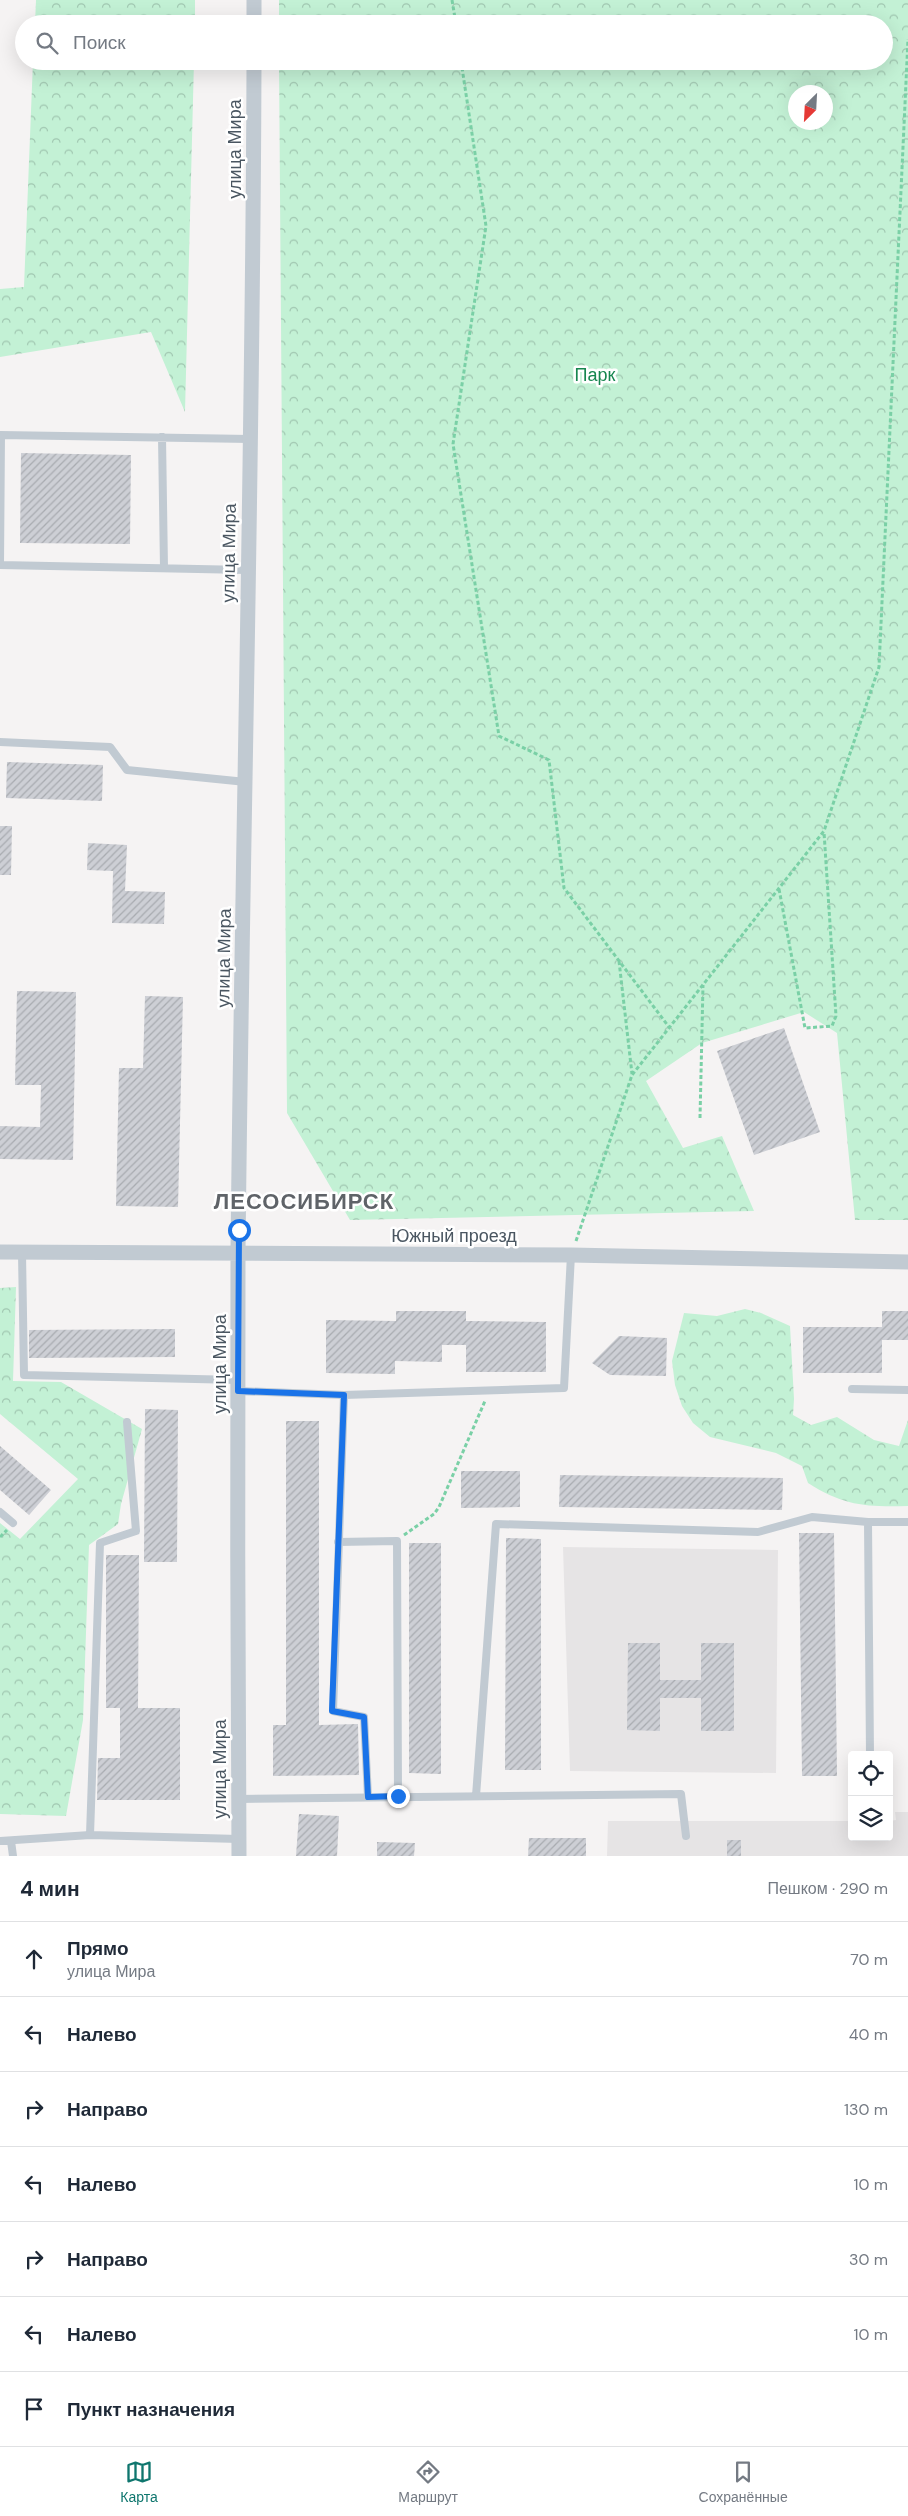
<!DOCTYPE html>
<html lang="ru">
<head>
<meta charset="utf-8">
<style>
  :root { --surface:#fff; --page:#f6f6f7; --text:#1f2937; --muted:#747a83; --line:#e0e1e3; --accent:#0f766e }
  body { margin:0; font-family:"DM Sans",sans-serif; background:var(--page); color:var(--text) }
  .controls { position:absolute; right:15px; bottom:15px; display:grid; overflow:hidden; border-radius:5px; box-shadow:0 5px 20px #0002 }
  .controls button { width:45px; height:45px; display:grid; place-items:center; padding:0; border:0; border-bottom:1px solid var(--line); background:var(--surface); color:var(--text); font:25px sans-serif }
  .compass { position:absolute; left:788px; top:85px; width:45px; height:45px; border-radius:50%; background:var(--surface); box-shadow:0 5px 20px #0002; rotate:204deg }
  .stop { position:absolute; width:15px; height:15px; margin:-11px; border:4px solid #1a73e8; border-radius:50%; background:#fff }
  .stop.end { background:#1a73e8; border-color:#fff; box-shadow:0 1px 5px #0008 }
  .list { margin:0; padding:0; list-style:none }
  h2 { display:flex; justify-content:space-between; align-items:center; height:65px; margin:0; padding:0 20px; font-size:21px }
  h2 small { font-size:16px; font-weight:400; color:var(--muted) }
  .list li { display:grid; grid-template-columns:32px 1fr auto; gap:15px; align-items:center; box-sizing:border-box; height:75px; padding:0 20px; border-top:1px solid var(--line) }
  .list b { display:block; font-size:19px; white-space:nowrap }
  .list p { margin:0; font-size:16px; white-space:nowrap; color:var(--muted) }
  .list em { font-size:16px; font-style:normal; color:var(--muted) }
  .icon { flex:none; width:28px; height:28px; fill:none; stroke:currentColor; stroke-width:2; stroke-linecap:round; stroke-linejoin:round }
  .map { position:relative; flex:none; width:908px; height:1856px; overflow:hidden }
  .search { position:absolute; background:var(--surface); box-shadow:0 5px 20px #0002; left:15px; right:15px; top:15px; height:55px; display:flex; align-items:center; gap:12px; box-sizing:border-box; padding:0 18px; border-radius:28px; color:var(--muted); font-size:19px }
  .sheet { height:590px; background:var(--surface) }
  nav { display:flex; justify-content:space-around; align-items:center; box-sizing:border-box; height:70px; border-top:1px solid var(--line); background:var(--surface); font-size:14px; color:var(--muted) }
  nav a { display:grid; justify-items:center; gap:2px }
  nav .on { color:var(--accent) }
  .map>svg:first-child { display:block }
</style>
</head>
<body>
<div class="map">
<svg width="908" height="1856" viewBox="0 0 908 1856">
  <defs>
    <pattern id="forest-crowns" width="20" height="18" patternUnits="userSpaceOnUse" patternTransform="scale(1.25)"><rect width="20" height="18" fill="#c3f1d5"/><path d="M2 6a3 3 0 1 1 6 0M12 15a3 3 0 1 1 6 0" fill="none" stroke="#a0c6b0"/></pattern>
    <pattern id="building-hatch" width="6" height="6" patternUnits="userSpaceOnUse" patternTransform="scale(1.25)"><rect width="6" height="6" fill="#cdcfd5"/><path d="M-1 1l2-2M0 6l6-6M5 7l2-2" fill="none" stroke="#a8abb0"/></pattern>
  </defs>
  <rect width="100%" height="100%" fill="#f5f3f3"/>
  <!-- education -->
  <path fill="#e6e4e5" d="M 563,1547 L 778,1550 L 776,1773 L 570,1771 Z
    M 895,1812 L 908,1812 L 908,1856 L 607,1856 L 608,1821 L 852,1821 L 852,1837 L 889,1837 L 889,1821 L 896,1820 Z"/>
  <!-- forest -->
  <path fill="url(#forest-crowns)" fill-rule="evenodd" d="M 36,0 L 195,0 L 195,24 L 35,24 Z
    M 279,0 L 908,0 L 908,1220 L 855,1220 L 837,1033 L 804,1012 L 702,1043 L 646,1081 L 683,1148 L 722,1136 L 754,1211 L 350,1220 L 287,1113 L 279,61 L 884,61 L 884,24 L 279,24 ZM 826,92 L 826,122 L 796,122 L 796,92 Z
    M 33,61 L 194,61 L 185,412 L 151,332 L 0,357 L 0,289 L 24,287 Z
    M 16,1287 L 13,1381 L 61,1382 L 142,1429 L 121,1504 L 118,1524 L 89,1545 L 83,1720 L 66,1816 L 0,1814 L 0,1523 L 20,1539 L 78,1479 L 0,1414 L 0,1288 Z
    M 745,1309 L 761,1313 L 790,1326 L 794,1399 L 793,1415 L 811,1425 L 837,1417 L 874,1440 L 899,1446 L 908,1420 L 908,1506 C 866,1507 844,1506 808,1483 L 802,1466 L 776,1453 L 710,1437 L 693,1423 L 682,1406 L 675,1385 L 672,1361 L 684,1313 L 717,1316 Z"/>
  <!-- building -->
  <path fill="url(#building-hatch)" d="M 21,453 L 131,455 L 130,544 L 20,543 Z
    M 7,762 L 103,765 L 102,801 L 6,798 Z
    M 0,826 L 12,826 L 11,875 L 0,875 Z
    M 88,843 L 127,845 L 125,891 L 165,892 L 164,924 L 112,923 L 113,871 L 87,870 Z
    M 17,991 L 76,992 L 73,1160 L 0,1159 L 0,1126 L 40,1127 L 41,1085 L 15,1085 Z
    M 145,996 L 183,997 L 178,1207 L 116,1206 L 119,1068 L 143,1068 Z
    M 784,1028 L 820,1132 L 754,1155 L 717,1051 Z
    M 396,1311 L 466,1311 L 466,1321 L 546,1322 L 546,1372 L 466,1372 L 466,1345 L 442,1345 L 442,1362 L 395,1361 L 395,1374 L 326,1373 L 326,1320 L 396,1321 Z
    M 882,1311 L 908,1311 L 908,1340 L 882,1340 L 882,1373 L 803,1373 L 803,1327 L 882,1327 Z
    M 175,1329 L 175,1357 L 29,1358 L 29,1330 Z
    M 619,1336 L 667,1338 L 666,1376 L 610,1375 L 592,1363 Z
    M 145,1409 L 178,1410 L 177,1562 L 144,1562 Z
    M 286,1421 L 319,1421 L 319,1725 L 358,1724 L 359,1775 L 273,1776 L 273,1725 L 286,1725 Z
    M 0,1446 L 51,1490 L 29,1515 L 0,1490 Z
    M 461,1471 L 520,1471 L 520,1507 L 461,1508 Z
    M 560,1475 L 783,1478 L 782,1510 L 559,1507 Z
    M 799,1533 L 834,1533 L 837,1776 L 802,1776 Z
    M 506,1538 L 541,1539 L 541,1770 L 505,1770 Z
    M 409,1543 L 441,1543 L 441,1774 L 409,1773 Z
    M 106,1555 L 139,1555 L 138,1708 L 180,1708 L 180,1800 L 97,1800 L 98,1758 L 120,1758 L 120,1708 L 106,1708 Z
    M 628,1643 L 660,1643 L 660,1680 L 701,1680 L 701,1643 L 734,1643 L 734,1731 L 701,1731 L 701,1698 L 660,1698 L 660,1731 L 627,1730 Z
    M 299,1814 L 339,1816 L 337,1856 L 296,1856 Z
    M 529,1838 L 586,1838 L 586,1856 L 528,1856 Z
    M 727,1840 L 741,1840 L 741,1856 L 727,1856 Z
    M 377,1842 L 415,1843 L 414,1856 L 377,1856 Z"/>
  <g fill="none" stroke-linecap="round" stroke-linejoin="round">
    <!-- path -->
    <path stroke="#7ad0a6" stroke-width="3" stroke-dasharray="4 2.5" stroke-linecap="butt" d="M 452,0 L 456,24
      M 461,61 L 486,226 L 453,444 L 499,736 L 549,760 L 564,888 L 669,1027
      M 779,889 L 805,1028 L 832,1026 L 836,1016 L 824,832
      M 619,961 L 632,1074
      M 700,1118 L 703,985
      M 576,1241 L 632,1075 L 824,831 L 879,667 L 908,39
      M 404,1535 L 434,1514 L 439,1507 L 485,1401
      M 0,1537 L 7,1530"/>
    <!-- lane -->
    <path stroke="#c1cad2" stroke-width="8" d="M 162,437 L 164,568
      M 247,570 L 0,565 L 1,435 L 250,439
      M 0,742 L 110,747 L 127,770 L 246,782
      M 22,1253 L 24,1375 L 238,1380
      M 852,1389 L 908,1390
      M 238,1391 L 344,1395 L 333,1711 L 364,1717 L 368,1797
      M 344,1395 L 564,1388 L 571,1255
      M 0,1512 L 13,1523
      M 868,1522 L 870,1755
      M 338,1542 L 397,1541 L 398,1796
      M 476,1796 L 496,1524 L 758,1532 L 812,1517 L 868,1522 L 908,1522
      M 239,1799 L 681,1794 L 686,1836
      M 90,1835 L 100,1543 L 136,1531 L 127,1422
      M 0,1841 L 90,1835 L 239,1839
      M 11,1841 L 13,1856"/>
    <!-- street -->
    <path stroke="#c1cad2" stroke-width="15" d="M 254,24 L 254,0
      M 0,1252 L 571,1255 L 908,1262
      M 239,1856 C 238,1655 237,1453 238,1252 C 242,855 253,458 254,61"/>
  </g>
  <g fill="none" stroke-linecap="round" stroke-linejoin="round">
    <!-- route -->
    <path stroke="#1a73e8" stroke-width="6" d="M 239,1230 L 238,1391 L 344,1395 L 332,1711 L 364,1717 L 368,1797 L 398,1796"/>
  </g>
  <g text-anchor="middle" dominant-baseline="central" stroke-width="5" stroke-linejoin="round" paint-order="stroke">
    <!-- street labels -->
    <g font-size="18" fill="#4a5661" stroke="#fff">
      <text transform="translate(235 149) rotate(-90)">улица Мира</text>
      <text transform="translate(229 553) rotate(-89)">улица Мира</text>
      <text transform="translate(224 958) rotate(-89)">улица Мира</text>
      <text x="454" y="1236">Южный проезд</text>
      <text transform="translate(220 1364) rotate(-90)">улица Мира</text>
      <text transform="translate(220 1769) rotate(-90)">улица Мира</text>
    </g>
    <!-- park labels -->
    <g font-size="18" fill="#17864f" stroke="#fff">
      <text x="595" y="375">Парк</text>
    </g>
    <!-- district labels -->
    <g font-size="22" font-weight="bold" letter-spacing="1" fill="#5f6368" stroke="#fff">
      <text x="304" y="1201">ЛЕСОСИБИРСК</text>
    </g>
  </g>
</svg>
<div class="controls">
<button><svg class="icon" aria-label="locate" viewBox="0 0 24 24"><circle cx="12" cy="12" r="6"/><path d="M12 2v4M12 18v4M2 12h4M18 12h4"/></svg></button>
<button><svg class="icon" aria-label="layers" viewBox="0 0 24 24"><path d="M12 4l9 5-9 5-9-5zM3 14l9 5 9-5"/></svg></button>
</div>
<svg class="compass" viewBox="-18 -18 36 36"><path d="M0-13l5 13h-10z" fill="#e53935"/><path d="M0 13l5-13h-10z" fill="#747a83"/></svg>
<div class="stop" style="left:239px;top:1230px"></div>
<div class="stop end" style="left:398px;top:1796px"></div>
<div class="search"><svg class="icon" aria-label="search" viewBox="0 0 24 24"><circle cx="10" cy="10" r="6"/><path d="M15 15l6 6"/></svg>Поиск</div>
</div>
<section class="sheet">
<h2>4 мин<small>Пешком · 290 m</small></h2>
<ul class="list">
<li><svg class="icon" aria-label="ahead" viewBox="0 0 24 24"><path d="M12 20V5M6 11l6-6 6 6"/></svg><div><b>Прямо</b><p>улица Мира</p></div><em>70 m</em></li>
<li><svg class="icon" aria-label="left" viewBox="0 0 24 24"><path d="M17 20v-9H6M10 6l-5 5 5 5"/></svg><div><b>Налево</b></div><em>40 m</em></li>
<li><svg class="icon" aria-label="right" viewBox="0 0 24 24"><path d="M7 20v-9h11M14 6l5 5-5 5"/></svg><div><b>Направо</b></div><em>130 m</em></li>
<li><svg class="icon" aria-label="left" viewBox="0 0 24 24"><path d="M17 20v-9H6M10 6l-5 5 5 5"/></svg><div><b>Налево</b></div><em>10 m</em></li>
<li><svg class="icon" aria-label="right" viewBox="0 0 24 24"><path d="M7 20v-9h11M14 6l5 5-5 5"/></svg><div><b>Направо</b></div><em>30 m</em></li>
<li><svg class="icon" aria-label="left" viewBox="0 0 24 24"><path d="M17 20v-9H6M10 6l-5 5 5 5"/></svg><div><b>Налево</b></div><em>10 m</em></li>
<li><svg class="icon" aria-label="arrive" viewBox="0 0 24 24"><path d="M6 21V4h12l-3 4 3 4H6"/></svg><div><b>Пункт назначения</b></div></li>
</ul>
</section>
<nav>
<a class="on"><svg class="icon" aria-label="map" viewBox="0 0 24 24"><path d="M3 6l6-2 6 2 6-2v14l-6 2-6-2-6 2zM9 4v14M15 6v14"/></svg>Карта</a>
<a><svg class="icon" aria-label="directions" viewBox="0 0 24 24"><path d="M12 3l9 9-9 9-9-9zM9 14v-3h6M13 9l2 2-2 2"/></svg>Маршрут</a>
<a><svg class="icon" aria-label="saved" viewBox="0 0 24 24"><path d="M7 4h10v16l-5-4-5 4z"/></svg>Сохранённые</a>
</nav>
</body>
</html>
